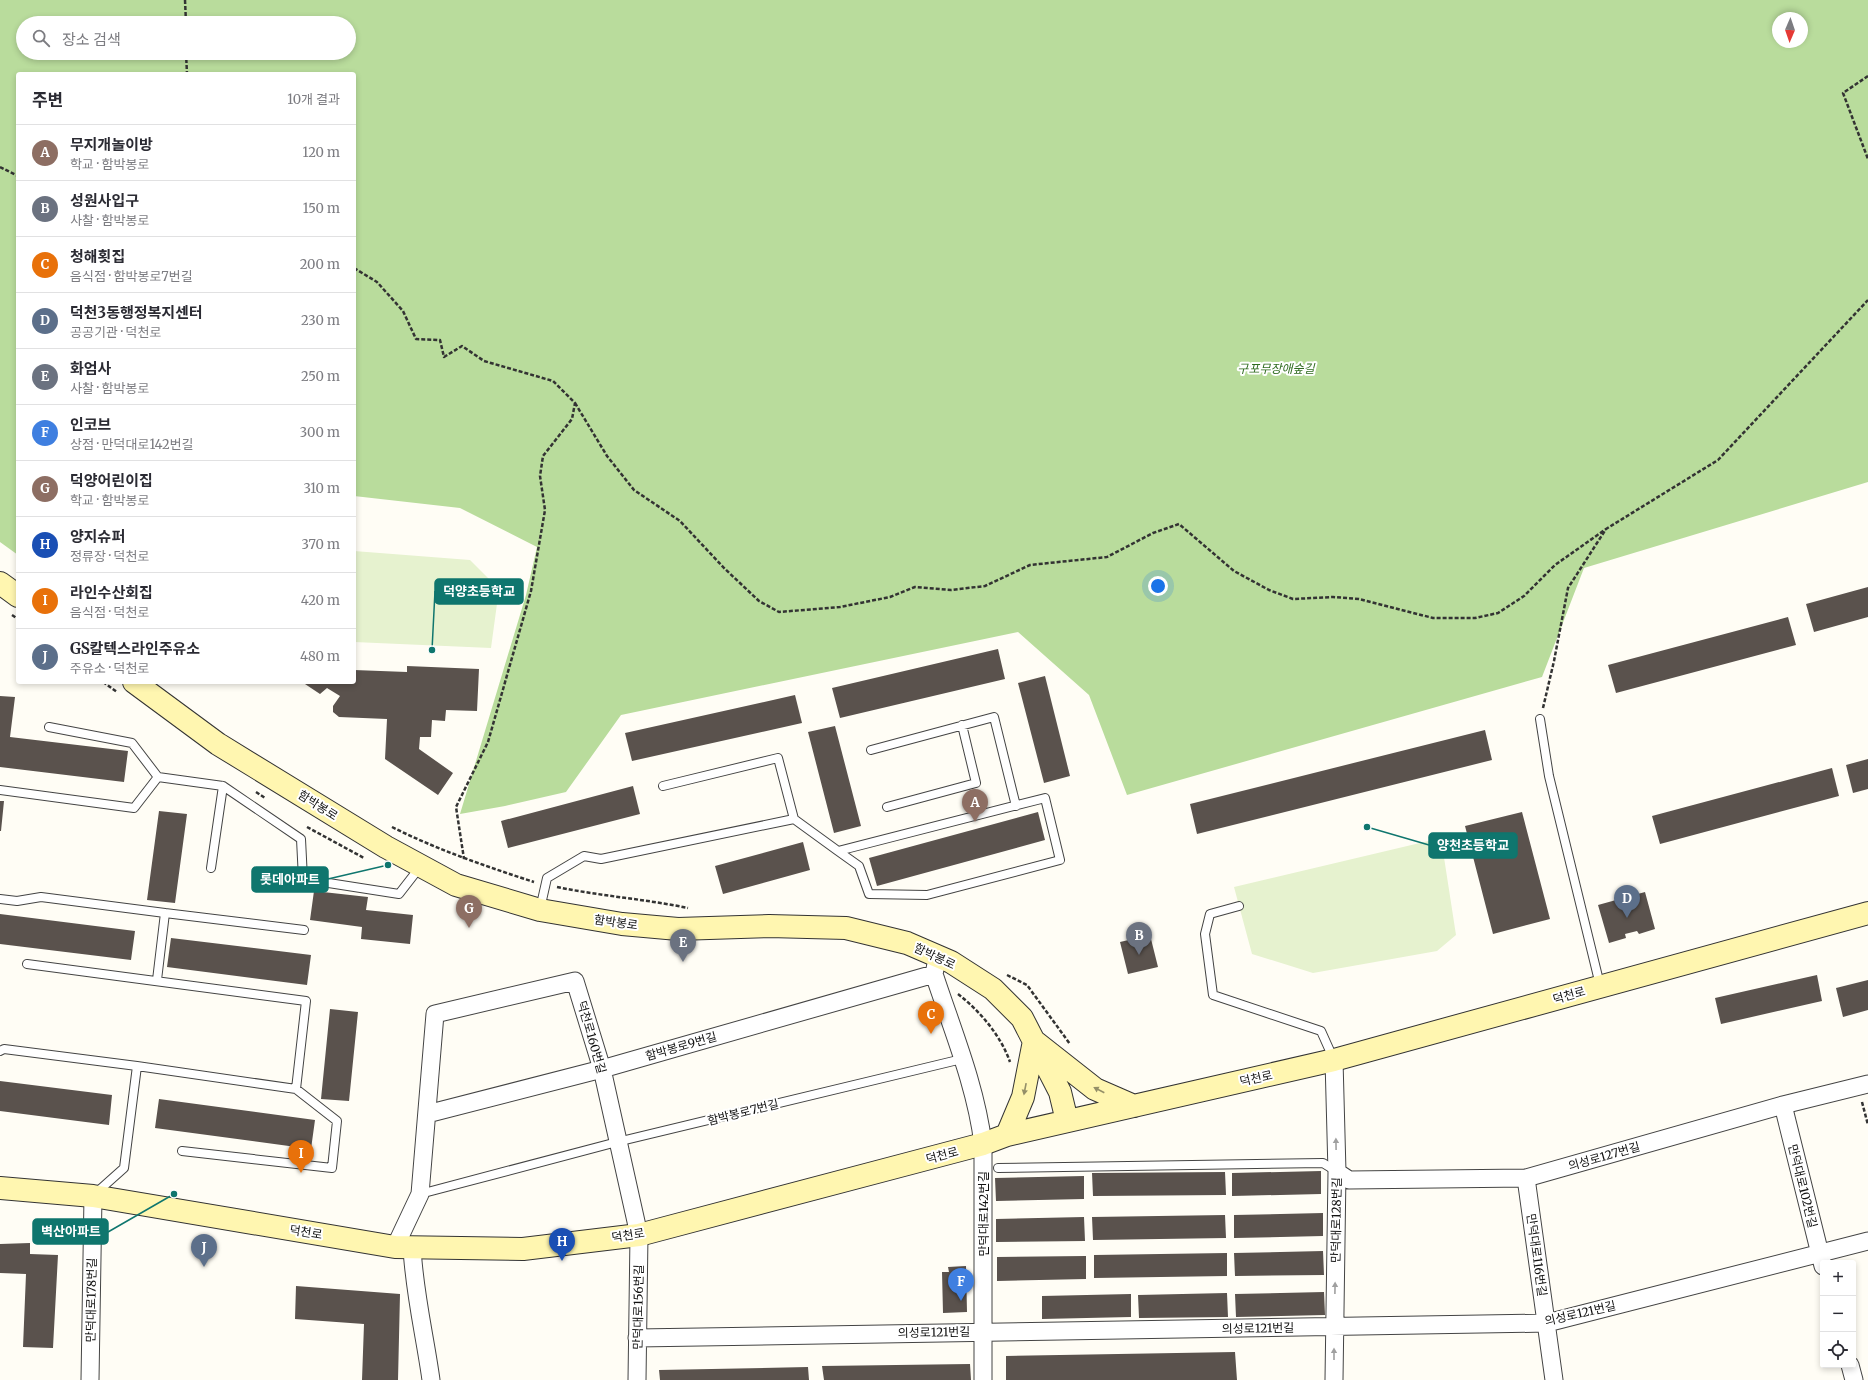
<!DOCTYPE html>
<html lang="ko">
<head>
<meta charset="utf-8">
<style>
  :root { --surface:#fff; --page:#f7f7f7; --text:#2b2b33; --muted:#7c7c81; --line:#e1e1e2; --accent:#c4262e }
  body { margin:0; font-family:Merriweather,"Noto Sans KR",serif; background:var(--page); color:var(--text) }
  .controls { position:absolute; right:12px; bottom:12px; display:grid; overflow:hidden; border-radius:4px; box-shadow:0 2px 6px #0003 }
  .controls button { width:36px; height:36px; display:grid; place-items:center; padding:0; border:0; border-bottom:1px solid var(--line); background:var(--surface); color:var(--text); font:20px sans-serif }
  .compass { position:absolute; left:1772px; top:12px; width:36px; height:36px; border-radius:50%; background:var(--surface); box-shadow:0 2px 6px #0003; rotate:182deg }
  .you { position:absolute; left:1158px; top:586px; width:14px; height:14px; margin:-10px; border:3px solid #fff; border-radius:50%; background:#1a73e8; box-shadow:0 0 0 6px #1a73e833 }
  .badge { display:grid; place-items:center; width:26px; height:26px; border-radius:50%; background:var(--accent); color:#fff; font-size:13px; font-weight:700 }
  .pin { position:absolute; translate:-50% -33px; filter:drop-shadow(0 1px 2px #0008) }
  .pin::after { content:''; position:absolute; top:21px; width:14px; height:12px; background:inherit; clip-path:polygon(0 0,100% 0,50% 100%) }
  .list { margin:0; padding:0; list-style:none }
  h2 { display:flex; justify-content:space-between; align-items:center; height:52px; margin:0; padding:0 16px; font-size:17px }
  h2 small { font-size:13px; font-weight:400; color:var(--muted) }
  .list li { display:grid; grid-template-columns:26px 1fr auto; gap:12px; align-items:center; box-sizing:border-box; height:56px; padding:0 16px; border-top:1px solid var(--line) }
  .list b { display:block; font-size:15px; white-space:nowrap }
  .list p { margin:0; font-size:13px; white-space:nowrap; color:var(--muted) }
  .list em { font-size:13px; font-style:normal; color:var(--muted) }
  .icon { flex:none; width:22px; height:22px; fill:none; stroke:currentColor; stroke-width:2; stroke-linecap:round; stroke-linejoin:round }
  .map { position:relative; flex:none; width:1868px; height:1380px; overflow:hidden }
  .search { position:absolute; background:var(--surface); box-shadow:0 2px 6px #0003; left:16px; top:16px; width:340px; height:44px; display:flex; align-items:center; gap:10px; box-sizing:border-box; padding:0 14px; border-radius:22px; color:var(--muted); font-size:15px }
  .panel { position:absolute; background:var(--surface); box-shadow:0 2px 6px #0003; left:16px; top:72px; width:340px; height:612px; border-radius:4px }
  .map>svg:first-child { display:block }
</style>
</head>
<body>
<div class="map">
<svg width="1868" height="1380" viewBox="0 0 1868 1380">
  <rect width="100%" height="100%" fill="#fffdf5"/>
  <!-- forest -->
  <path fill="#b9dc9c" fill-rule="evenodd" d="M 0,0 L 1868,0 L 1868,482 L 1584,568 L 1542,677 L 1127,795 L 1089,695 L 1018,632 L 621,715 L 566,792 L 505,806 L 460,814 L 526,595 L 537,547 L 460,508 L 354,496 L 354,74 L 18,74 L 18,555 L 0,542 ZM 1778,18 L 1802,18 L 1802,42 L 1778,42 ZM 23,23 L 349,23 L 349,53 L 23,53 Z"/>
  <!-- pitch -->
  <path fill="#e6f2cf" d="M 354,551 L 470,560 L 499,589 L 491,648 L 354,642 Z
    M 1441,838 L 1456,935 L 1437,951 L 1313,973 L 1252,954 L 1234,887 Z"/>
  <!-- building -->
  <path fill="#5a524d" d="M 1868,587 L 1868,617 L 1814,632 L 1806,604 Z
    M 1788,617 L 1796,645 L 1616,693 L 1608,665 Z
    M 998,649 L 1005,679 L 840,718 L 832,688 Z
    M 407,666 L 479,669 L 477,711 L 446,710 L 445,721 L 432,720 L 431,737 L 420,737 L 419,749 L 453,773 L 438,795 L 385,759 L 387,719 L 339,717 L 333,712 L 333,706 L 340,696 L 327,688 L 320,694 L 302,682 L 354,682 L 354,670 L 407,672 Z
    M 1045,676 L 1070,776 L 1044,783 L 1018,683 Z
    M 795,695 L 802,723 L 632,761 L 625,733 Z
    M 0,696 L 15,697 L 10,737 L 128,751 L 124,782 L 0,767 Z
    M 835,726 L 861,826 L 834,833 L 808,732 Z
    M 1485,730 L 1492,760 L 1197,834 L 1190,804 Z
    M 1868,759 L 1868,789 L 1853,793 L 1846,765 Z
    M 1832,768 L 1839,796 L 1660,844 L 1652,816 Z
    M 633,786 L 640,814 L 508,848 L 501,821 Z
    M 0,801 L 4,801 L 1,831 L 0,831 Z
    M 159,811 L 187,814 L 175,903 L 147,900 Z
    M 1038,812 L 1045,840 L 877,886 L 869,858 Z
    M 1522,812 L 1550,919 L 1493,934 L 1465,826 Z
    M 803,842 L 810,870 L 723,894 L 715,866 Z
    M 314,891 L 368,897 L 366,910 L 413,915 L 410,944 L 361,939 L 362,927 L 310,920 Z
    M 1645,892 L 1655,929 L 1639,934 L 1637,931 L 1625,934 L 1626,938 L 1609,943 L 1598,905 Z
    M 0,914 L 135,931 L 131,960 L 0,944 Z
    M 1150,935 L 1158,967 L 1128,974 L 1120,942 Z
    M 171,938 L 311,955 L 307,985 L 167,967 Z
    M 1817,975 L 1822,1001 L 1721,1024 L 1715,998 Z
    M 1868,980 L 1868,1010 L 1843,1017 L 1836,988 Z
    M 330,1009 L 358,1012 L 349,1101 L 321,1099 Z
    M 0,1081 L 112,1095 L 109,1125 L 0,1111 Z
    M 159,1099 L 315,1120 L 311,1149 L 155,1128 Z
    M 1321,1171 L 1321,1194 L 1232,1196 L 1232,1173 Z
    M 1225,1172 L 1226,1195 L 1093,1196 L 1092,1173 Z
    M 1084,1176 L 1084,1199 L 996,1201 L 995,1178 Z
    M 1323,1213 L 1323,1236 L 1234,1238 L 1234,1215 Z
    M 1225,1215 L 1226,1238 L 1093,1240 L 1092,1217 Z
    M 1084,1217 L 1085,1241 L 996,1242 L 996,1219 Z
    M 30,1243 L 30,1254 L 58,1255 L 53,1348 L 23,1347 L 26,1274 L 0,1273 L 0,1244 Z
    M 1323,1251 L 1324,1275 L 1235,1276 L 1234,1253 Z
    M 1227,1253 L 1227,1276 L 1094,1278 L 1094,1255 Z
    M 1086,1256 L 1086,1279 L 997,1281 L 997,1257 Z
    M 966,1266 L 967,1312 L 943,1313 L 942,1272 L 949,1272 L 948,1267 Z
    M 296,1286 L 400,1294 L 398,1380 L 362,1380 L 364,1324 L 295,1319 Z
    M 1324,1292 L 1325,1315 L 1236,1317 L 1235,1294 Z
    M 1227,1293 L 1228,1317 L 1139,1318 L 1138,1295 Z
    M 1131,1294 L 1131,1317 L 1042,1319 L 1042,1296 Z
    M 1235,1352 L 1237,1380 L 1006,1380 L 1006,1356 Z
    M 970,1364 L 971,1380 L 824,1380 L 822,1366 Z
    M 808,1367 L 809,1380 L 660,1380 L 659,1370 Z"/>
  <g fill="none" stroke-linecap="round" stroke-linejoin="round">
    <defs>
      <path id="lane" d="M 1540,719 L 1549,776 L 1600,985
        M 49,727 L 132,743 L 158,777
        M 871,750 L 994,717 L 1016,806
        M 223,786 L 301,839 L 303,879 L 399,894 L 420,867
        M 663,786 L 778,758 L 794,819
        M 0,790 L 134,808 L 158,777 L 223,786 L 211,868
        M 887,807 L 976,783 L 962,725
        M 0,899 L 17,901 L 41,897 L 165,913
        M 1239,906 L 1210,914 L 1205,934 L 1213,995 L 1321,1031 L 1334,1060
        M 540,909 L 547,878 L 584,856 L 601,859 L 794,819 L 838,851 L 1045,798 L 1060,860 L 927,895 L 869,894 L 859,866 L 838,851
        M 27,964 L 306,1001 L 296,1089
        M 157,980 L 165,913 L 304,930
        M 0,1051 L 4,1049 L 137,1066 L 124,1168 L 96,1193
        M 137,1066 L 296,1089 L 337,1121 L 332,1168 L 182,1151
        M 998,1168 L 1323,1163 L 1336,1171
        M 420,1194 L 617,1142 L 962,1059"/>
      <path id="street" d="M 936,964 L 934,974 C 952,1029 976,1086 983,1144 L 983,1380
        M 1334,1060 L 1337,1172 L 1334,1380
        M 1783,1105 L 1823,1266
        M 427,1114 L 602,1069 L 934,974
        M 1337,1172 L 1349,1180 L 1526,1178 L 1783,1105 L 1868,1084
        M 1526,1178 L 1554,1380
        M 395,1247 L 420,1194 L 435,1014 L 575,981 L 602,1069 L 639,1235 L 637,1380
        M 412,1247 C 414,1292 425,1336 431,1380
        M 637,1338 L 1547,1323 L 1868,1241
        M 1850,1365 L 1854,1380
        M 90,1380 L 93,1196"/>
      <path id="secondary" d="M 0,583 L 18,596
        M 134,682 L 218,744 L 386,847 L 456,885 L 540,910 L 622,924 L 678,929 L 769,926 L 846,928 L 907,943 L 951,962 L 993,989 L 1022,1018 L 1060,1092 L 1067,1121
        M 1007,1135 L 1023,1097 L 1034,1041 L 1095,1089 L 1134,1106
        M 0,1188 L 93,1196 L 395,1247 L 523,1249 L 639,1235 L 983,1144 L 1007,1135 L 1334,1060 L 1868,913"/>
    </defs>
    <!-- lane casing -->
    <use href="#lane" stroke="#444" stroke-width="10"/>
    <!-- street casing -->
    <use href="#street" stroke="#444" stroke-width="19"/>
    <!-- secondary casing -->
    <use href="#secondary" stroke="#333" stroke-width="24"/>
    <!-- path -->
    <path stroke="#333" stroke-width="2.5" stroke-dasharray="4 2" stroke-linecap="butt" d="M 185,0 L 186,23
      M 186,53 L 187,74
      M 1868,76 L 1843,93 L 1868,159
      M 0,167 L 18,176
      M 354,268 L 377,282 L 403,311 L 416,339 L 440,340 L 444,357 L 462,346 L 484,361 L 553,381 L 575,403 L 572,419 L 543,456 L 540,476 L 545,510 L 531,591 L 488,742 L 456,807 L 464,859
      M 575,403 L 607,456 L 634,490 L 680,521 L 724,568 L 759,601 L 779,612 L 840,607 L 890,597 L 915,587 L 951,590 L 985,586 L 1030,565 L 1107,557 L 1153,533 L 1179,524 L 1234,571 L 1269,590 L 1293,599 L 1333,597 L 1359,599 L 1433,618 L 1475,618 L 1498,613 L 1524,596 L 1555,565 L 1606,529
      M 12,615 L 18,619
      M 103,682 L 117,692
      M 1543,708 L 1554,661 L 1568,588 L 1606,529 L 1718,460 L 1868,300
      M 256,792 L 265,798
      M 307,827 L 364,858
      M 392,827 C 438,850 485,866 534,882
      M 557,887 C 600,896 645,899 688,908
      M 1007,975 L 1027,985 L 1070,1044
      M 958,994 C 980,1011 1001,1036 1010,1062
      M 1862,1102 L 1868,1125"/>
    <!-- lane -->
    <use href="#lane" stroke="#fff" stroke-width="8"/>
    <!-- street -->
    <use href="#street" stroke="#fff" stroke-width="17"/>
    <!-- secondary -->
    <use href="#secondary" stroke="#fff6b0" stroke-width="22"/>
  </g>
  <!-- one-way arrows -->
  <defs><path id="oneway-solid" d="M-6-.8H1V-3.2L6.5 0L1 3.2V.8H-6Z"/></defs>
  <g fill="#948f68">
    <use href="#oneway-solid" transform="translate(1025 1089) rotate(101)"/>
    <use href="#oneway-solid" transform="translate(1099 1090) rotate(-153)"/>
  </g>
  <g fill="#a0a0a0">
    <use href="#oneway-solid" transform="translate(1336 1144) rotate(-91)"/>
    <use href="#oneway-solid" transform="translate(1335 1288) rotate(-89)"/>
    <use href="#oneway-solid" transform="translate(1334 1354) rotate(-90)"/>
  </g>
  <g text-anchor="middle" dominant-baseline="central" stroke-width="4" stroke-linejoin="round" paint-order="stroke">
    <!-- park labels -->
    <g font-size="12" font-style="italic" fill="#2f6b1f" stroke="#fff">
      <text x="1276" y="368">구포무장애숲길</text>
    </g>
    <!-- street labels -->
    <g font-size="12" fill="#111" stroke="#fff">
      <text transform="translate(318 805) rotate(32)">함박봉로</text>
      <text transform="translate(616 922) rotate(8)">함박봉로</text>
      <text transform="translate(935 956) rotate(25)">함박봉로</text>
      <text transform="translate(1569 995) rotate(-16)">덕천로</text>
      <text transform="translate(592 1037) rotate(74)">덕천로160번길</text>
      <text transform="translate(681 1046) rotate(-16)">함박봉로9번길</text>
      <text transform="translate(1256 1078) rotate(-13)">덕천로</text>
      <text transform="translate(743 1112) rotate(-14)">함박봉로7번길</text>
      <text transform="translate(942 1155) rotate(-15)">덕천로</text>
      <text transform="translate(1604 1156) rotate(-16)">의성로127번길</text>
      <text transform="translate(1803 1186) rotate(76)">만덕대로102번길</text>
      <text transform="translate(983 1214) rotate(-90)">만덕대로142번길</text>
      <text transform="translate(1336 1220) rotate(-89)">만덕대로128번길</text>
      <text transform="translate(306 1232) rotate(9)">덕천로</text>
      <text transform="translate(628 1235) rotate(-9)">덕천로</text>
      <text transform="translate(1537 1255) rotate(82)">만덕대로116번길</text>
      <text transform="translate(91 1300) rotate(-89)">만덕대로178번길</text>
      <text transform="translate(638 1307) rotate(-89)">만덕대로156번길</text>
      <text transform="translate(1580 1313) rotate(-13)">의성로121번길</text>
      <text transform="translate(1258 1328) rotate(-1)">의성로121번길</text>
      <text transform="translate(934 1332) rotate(-1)">의성로121번길</text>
    </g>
  </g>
  <!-- callouts -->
  <path fill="none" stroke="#0f766e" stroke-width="1.5" d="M432 650L435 591M1367 827L1429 845M388 865L328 879M174 1194L108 1232"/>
  <g fill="#0f766e" stroke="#fff" stroke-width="1.5">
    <circle cx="432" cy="650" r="4"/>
    <circle cx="1367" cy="827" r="4"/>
    <circle cx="388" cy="865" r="4"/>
    <circle cx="174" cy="1194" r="4"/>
  </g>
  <g fill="#0f766e" stroke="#0f766e" stroke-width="1.5">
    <rect x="435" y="579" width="88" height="25" rx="4"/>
    <rect x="1429" y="833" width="88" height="25" rx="4"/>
    <rect x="252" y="867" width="76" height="25" rx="4"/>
    <rect x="33" y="1219" width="75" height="25" rx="4"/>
  </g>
  <g font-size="13" text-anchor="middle" font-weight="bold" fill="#fff">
    <text x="479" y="596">덕양초등학교</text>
    <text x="1473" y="850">양천초등학교</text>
    <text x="290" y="884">롯데아파트</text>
    <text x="71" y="1236">벽산아파트</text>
  </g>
</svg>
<div class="controls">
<button>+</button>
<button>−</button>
<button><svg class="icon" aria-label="locate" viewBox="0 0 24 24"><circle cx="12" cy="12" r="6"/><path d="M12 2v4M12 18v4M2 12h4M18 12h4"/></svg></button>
</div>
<svg class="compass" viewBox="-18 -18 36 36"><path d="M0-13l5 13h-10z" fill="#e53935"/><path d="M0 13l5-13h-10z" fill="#7c7c81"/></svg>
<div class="you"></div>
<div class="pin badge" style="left:975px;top:822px;background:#8d6e63">A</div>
<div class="pin badge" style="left:1139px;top:955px;background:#6b7280">B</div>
<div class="pin badge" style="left:931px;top:1034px;background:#e8710a">C</div>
<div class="pin badge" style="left:1627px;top:918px;background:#5c6f8a">D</div>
<div class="pin badge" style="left:683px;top:962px;background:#6b7280">E</div>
<div class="pin badge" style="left:961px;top:1301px;background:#3f7fe0">F</div>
<div class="pin badge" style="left:469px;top:928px;background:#8d6e63">G</div>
<div class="pin badge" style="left:562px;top:1261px;background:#1a4fb4">H</div>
<div class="pin badge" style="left:301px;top:1173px;background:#e8710a">I</div>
<div class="pin badge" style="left:204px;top:1267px;background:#5c6f8a">J</div>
<div class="search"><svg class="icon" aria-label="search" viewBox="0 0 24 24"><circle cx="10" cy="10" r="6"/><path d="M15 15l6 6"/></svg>장소 검색</div>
<section class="panel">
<h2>주변<small>10개 결과</small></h2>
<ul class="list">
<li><span class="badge" style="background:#8d6e63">A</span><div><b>무지개놀이방</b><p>학교 · 함박봉로</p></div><em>120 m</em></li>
<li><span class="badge" style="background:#6b7280">B</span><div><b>성원사입구</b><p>사찰 · 함박봉로</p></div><em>150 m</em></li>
<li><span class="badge" style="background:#e8710a">C</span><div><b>청해횟집</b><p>음식점 · 함박봉로7번길</p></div><em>200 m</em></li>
<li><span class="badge" style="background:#5c6f8a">D</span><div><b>덕천3동행정복지센터</b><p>공공기관 · 덕천로</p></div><em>230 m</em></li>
<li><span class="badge" style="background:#6b7280">E</span><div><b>화엄사</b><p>사찰 · 함박봉로</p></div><em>250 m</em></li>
<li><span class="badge" style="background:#3f7fe0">F</span><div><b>인코브</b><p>상점 · 만덕대로142번길</p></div><em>300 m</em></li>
<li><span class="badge" style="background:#8d6e63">G</span><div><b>덕양어린이집</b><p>학교 · 함박봉로</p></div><em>310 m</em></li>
<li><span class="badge" style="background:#1a4fb4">H</span><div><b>양지슈퍼</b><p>정류장 · 덕천로</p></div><em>370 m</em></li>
<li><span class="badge" style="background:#e8710a">I</span><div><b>라인수산회집</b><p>음식점 · 덕천로</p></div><em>420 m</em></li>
<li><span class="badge" style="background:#5c6f8a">J</span><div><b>GS칼텍스라인주유소</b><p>주유소 · 덕천로</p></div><em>480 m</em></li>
</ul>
</section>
</div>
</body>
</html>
